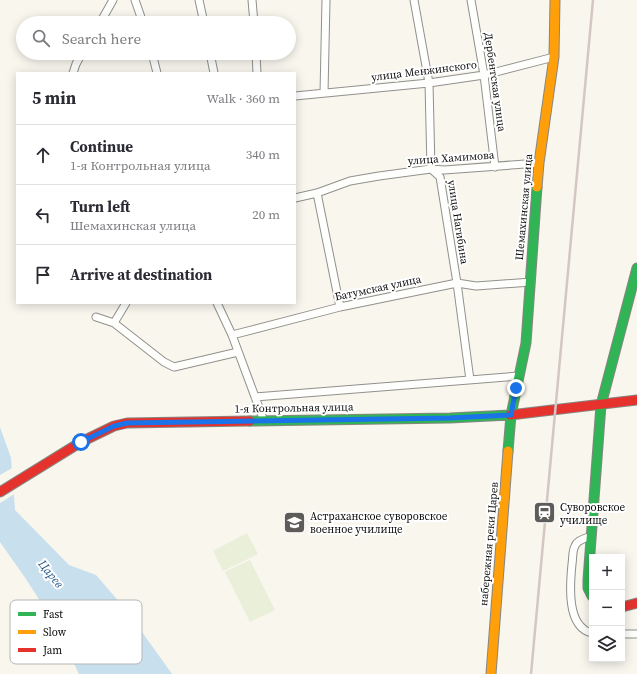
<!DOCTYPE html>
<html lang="en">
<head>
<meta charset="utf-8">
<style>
  :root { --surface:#fff; --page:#f7f7f7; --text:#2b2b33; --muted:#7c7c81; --line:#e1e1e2 }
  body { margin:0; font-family:"Source Serif 4",serif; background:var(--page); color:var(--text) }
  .controls { position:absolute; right:12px; bottom:12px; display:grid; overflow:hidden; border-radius:0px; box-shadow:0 2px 10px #0003 }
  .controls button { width:36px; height:36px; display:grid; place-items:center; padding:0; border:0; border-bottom:1px solid var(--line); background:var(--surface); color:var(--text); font:20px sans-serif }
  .stop { position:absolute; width:12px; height:12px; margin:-9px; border:3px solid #1a73e8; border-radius:50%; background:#fff }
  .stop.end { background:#1a73e8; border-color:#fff; box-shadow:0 1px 4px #0008 }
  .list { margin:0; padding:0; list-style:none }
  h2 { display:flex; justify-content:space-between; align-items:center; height:52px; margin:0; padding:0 16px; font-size:17px }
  h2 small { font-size:13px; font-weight:400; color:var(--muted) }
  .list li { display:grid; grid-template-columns:26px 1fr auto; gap:12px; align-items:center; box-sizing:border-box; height:60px; padding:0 16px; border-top:1px solid var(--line) }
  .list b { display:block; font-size:15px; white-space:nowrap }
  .list p { margin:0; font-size:13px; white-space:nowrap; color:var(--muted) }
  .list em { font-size:13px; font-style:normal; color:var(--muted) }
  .icon { flex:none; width:22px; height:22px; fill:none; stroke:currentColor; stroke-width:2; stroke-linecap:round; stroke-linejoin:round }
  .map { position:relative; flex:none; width:637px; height:674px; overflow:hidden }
  .search { position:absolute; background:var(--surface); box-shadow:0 2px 10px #0003; left:16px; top:16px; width:280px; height:44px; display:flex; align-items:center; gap:10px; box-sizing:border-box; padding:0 14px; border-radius:22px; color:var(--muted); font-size:15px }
  .panel { position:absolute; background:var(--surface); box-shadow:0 2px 10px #0003; left:16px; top:72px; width:280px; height:232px; border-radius:0px }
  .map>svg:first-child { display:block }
</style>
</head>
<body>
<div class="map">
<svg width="637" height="674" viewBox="0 0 637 674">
  <rect width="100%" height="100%" fill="#f8f6ed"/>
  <!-- pitch -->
  <path fill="#e9efd9" d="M 247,533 L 258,554 L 223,571 L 213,551 Z
    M 250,560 L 275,610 L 250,622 L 225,572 Z"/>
  <!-- water -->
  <path fill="#c8dfed" d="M 0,427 L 11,458 L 15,510 L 69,565 L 96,575 L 127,611 L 172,674 L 79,674 L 56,626 L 26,579 L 0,542 Z"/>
  <!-- pier -->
  <path fill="#f8f6ed" d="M 14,467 L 16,493 L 0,503 L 0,475 Z"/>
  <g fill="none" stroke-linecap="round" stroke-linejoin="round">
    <defs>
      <path id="street" d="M 135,0 L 143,23
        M 199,0 L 204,23
        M 252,0 L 254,23
        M 414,0 L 429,83 L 431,169 L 440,177 L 457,283 L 470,380
        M 471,0 L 484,75 L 495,167
        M 100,23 L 113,0
        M 152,53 L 157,73
        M 210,53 L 214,73
        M 256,53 L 257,73
        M 73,73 L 76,64 L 82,53
        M 324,93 L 326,0
        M 295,96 L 429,83 L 484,75 L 554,57
        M 317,193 L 340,307
        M 295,198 L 317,193 L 350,181 L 379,176 L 431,169 L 444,170 L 539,163
        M 217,303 L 232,335 L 264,421
        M 96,317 L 114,323 L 164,362 L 174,367 L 238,352
        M 114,323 L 126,303
        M 232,335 L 340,307 L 457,283 L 476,286 L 531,282
        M 255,397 L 519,376
        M 590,536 C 585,539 577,540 575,546 C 572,551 573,559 572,564 C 570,584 566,627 592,633
        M 622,634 L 637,634"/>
      <path id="fast" d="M 601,405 L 637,268
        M 250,421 L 450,418 L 510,415
        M 508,451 L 511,415 L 526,343 L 537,187
        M 592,596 L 588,588 L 588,580 L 601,405"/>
      <path id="slow" d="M 537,187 L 539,163 L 554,57 L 555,0
        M 491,674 L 508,451"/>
      <path id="jam" d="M 510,415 L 637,400
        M 0,492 L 81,442 L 114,426 L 127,423 L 250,421
        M 622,607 L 637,603"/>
    </defs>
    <!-- street casing -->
    <use href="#street" stroke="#91908c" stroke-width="9"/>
    <!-- fast casing -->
    <use href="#fast" stroke="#878682" stroke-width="11"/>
    <!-- slow casing -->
    <use href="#slow" stroke="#878682" stroke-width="11"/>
    <!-- jam casing -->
    <use href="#jam" stroke="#878682" stroke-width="11"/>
    <!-- street -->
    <use href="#street" stroke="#fefefc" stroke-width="7"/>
    <!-- fast -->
    <use href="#fast" stroke="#30b455" stroke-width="9"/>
    <!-- slow -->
    <use href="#slow" stroke="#ff9f0a" stroke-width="9"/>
    <!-- jam -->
    <use href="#jam" stroke="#e5322d" stroke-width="9"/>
    <!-- rail -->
    <path stroke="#d3c6c4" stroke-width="2.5" d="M 531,674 L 593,0"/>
  </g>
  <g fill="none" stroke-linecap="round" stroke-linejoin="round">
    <!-- route -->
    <path stroke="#1a73e8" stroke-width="5" d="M 81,442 L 114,426 L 127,423 L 450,418 L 511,415 L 516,388"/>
  </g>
  <!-- icons -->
  <defs>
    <symbol id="station-square" viewBox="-11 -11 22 22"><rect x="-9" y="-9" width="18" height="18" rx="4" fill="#5d5c59" stroke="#fff"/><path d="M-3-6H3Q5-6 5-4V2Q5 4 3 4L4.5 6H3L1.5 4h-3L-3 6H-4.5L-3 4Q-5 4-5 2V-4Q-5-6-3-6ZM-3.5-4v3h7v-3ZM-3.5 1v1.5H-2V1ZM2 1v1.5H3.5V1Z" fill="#fff"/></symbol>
    <symbol id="university-square" viewBox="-11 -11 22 22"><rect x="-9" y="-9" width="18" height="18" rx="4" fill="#5d5c59" stroke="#fff"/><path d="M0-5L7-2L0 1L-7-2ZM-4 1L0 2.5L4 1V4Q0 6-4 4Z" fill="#fff"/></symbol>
  </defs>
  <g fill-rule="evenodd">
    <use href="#station-square" x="532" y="500" width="25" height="25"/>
    <use href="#university-square" x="282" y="510" width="25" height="25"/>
  </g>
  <g text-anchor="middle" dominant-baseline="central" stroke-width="4" stroke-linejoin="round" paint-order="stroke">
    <!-- street labels -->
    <g font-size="11" fill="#090909" stroke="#fff">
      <text transform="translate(424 71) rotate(-7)">улица Менжинского</text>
      <text transform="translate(495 82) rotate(82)">Дербентская улица</text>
      <text transform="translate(451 158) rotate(-4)">улица Хамимова</text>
      <text transform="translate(524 207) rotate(-85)">Шемахинская улица</text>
      <text transform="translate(458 222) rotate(81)">улица Нагибина</text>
      <text transform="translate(378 288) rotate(-12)">Батумская улица</text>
      <text transform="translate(294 408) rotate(-1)">1-я Контрольная улица</text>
      <text transform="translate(489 544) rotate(-85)">набережная реки Царев</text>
    </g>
    <!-- poi labels -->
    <g font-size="11" fill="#090909" stroke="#fff" text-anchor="start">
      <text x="560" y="507">Суворовское<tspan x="560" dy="13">училище</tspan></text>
      <text x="310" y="516">Астраханское суворовское<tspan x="310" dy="13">военное училище</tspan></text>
    </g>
    <!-- water labels -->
    <g font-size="12" font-style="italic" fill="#24598a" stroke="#fff">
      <text transform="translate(51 574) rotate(51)">Царев</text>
    </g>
  </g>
  <!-- legend -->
  <rect x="10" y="600" width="132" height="64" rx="6" fill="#fff" stroke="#b5b5b5" stroke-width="1"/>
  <rect x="18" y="612" width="18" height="4" fill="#30b455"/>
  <rect x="18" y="630" width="18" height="4" fill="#ff9f0a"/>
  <rect x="18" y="648" width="18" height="4" fill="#e5322d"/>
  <g font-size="11" fill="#090909">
    <text x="43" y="618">Fast</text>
    <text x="43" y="636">Slow</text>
    <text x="43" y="654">Jam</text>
  </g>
</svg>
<div class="controls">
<button>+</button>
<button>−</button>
<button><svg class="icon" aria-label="layers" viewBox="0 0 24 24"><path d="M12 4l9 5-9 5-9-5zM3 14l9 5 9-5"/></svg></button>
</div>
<div class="stop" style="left:81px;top:442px"></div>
<div class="stop end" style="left:516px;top:388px"></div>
<div class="search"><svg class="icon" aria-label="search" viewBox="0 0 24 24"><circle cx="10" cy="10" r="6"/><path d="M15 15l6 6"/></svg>Search here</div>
<section class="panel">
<h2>5 min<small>Walk · 360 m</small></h2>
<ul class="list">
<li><svg class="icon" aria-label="ahead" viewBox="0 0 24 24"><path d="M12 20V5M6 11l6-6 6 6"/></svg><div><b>Continue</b><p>1-я Контрольная улица</p></div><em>340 m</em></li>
<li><svg class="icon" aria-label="left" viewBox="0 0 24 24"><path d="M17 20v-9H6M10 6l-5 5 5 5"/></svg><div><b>Turn left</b><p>Шемахинская улица</p></div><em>20 m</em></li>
<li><svg class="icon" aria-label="arrive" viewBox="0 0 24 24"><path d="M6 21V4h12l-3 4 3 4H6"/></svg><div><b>Arrive at destination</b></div></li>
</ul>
</section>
</div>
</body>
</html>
